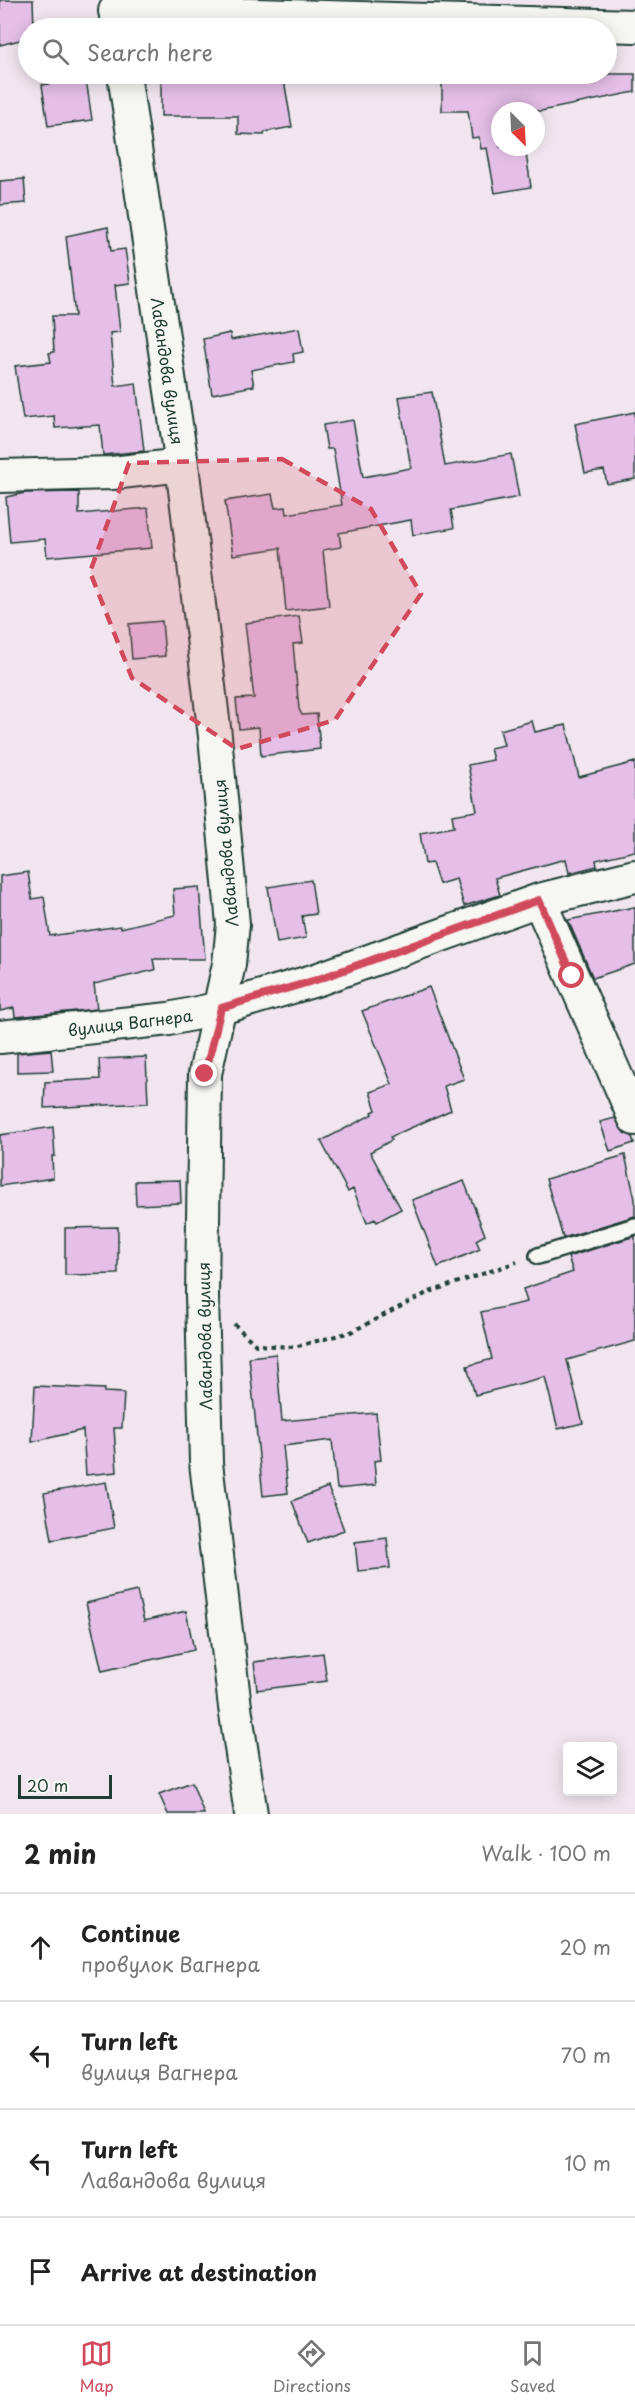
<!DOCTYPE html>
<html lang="en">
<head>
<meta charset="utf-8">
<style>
  :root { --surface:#fff; --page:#f6f6f6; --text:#222; --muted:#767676; --line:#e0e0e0; --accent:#d1495b }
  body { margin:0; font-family:"Playpen Sans",sans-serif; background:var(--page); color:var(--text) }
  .controls { position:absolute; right:18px; bottom:18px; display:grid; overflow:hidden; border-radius:6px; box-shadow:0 3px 15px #0003 }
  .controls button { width:54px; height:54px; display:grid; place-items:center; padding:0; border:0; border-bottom:2px solid var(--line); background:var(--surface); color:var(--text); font:30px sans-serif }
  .compass { position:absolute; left:491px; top:102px; width:54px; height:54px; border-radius:50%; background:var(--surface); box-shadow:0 3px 15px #0003; rotate:156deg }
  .scale { position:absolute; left:18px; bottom:15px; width:94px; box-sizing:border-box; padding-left:6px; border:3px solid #1f3d34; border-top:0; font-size:16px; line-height:21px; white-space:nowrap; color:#1f3d34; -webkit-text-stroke:4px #f6f6f2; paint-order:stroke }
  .stop { position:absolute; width:18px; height:18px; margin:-14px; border:4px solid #d1495b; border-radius:50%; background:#fff }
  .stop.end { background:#d1495b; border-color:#fff; box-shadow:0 2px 6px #0008 }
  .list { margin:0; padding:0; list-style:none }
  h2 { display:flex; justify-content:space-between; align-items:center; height:78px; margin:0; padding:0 24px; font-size:26px }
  h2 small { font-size:20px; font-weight:400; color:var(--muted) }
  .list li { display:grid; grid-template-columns:39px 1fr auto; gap:18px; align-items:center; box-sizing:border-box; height:108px; padding:0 24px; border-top:2px solid var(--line) }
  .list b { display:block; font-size:22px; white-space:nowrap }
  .list p { margin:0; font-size:20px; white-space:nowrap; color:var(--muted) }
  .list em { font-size:20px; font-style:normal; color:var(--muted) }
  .icon { flex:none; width:33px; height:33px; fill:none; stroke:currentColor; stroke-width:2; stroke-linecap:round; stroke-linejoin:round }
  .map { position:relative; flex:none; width:635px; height:1814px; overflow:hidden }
  .search { position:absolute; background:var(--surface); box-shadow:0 3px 15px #0003; left:18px; right:18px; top:18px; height:66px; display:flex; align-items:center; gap:15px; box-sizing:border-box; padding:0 21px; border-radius:33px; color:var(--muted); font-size:22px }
  .sheet { height:510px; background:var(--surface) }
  nav { display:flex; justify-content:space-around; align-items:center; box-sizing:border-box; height:84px; border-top:2px solid var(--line); background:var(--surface); font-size:16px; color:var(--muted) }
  nav a { display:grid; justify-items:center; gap:3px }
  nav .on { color:var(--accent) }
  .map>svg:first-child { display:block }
</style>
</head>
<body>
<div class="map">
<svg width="635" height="1814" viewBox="0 0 635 1814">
  <rect width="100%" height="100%" fill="#f1e6ef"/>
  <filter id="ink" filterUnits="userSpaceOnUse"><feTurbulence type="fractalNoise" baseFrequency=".0167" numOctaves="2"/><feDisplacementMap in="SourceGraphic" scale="12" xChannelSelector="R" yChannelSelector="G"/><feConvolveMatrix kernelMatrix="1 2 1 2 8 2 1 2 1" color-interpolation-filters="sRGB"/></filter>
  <g filter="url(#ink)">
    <!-- building -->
    <path fill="#e5bfe8" stroke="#1f3d34" stroke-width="1.5" d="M 0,0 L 33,0 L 34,28 L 28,28 L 28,38 L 0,45 Z
      M 161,74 L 283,74 L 292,127 L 265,132 L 264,135 L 238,134 L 238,116 L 161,116 Z
      M 442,74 L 508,74 L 509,81 L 547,74 L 635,74 L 635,92 L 541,111 L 500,111 L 500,147 L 525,147 L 531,187 L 495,193 L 487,148 L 481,149 L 479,137 L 472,138 L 468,111 L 442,111 Z
      M 86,79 L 92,120 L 48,126 L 42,85 Z
      M 24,179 L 26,203 L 0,205 L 0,181 Z
      M 108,227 L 111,251 L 125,249 L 130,283 L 115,285 L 120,332 L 110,333 L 115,386 L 136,383 L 144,451 L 103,455 L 100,425 L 55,428 L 54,416 L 23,419 L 15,366 L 51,362 L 49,353 L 54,352 L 52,316 L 75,316 L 66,236 Z
      M 299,328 L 303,352 L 293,354 L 294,362 L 251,370 L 254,386 L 212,394 L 203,339 L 230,333 L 231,340 Z
      M 432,392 L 445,466 L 511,454 L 519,497 L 451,510 L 454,528 L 413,535 L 411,520 L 339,533 L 341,547 L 323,550 L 329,606 L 286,611 L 280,548 L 233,555 L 225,501 L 272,494 L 275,508 L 286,507 L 287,514 L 342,505 L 333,449 L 327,449 L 323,425 L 353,420 L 363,477 L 411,468 L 399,397 Z
      M 635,412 L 635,479 L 607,484 L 604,470 L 585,473 L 575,424 Z
      M 79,492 L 79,514 L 148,508 L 152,548 L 47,557 L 45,539 L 10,542 L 6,497 L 25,493 Z
      M 299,616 L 303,643 L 293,644 L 299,709 L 302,715 L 317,714 L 320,749 L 261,756 L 259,727 L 239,729 L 236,699 L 254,698 L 245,623 Z
      M 162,621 L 165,656 L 132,659 L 129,624 Z
      M 532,721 L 535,732 L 566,725 L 579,777 L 635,762 L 635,851 L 596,860 L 597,866 L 569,873 L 566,859 L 495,878 L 500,895 L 464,906 L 456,879 L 439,884 L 432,863 L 425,864 L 420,833 L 454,827 L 452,815 L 477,811 L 468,765 L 493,760 L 490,748 L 504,745 L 500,730 Z
      M 28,872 L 32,899 L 44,897 L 50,936 L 120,926 L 121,928 L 175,915 L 173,889 L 199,887 L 205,959 L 153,959 L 155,970 L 94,984 L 97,1009 L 15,1017 L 14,1008 L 0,1011 L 0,876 Z
      M 311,880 L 316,914 L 302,916 L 306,938 L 277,943 L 268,887 Z
      M 635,907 L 635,964 L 593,978 L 568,920 Z
      M 429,987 L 464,1079 L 444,1086 L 451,1110 L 390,1137 L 392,1140 L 370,1152 L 401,1209 L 377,1222 L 375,1219 L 367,1223 L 353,1189 L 348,1192 L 321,1141 L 373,1114 L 372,1112 L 376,1110 L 370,1092 L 392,1084 L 362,1011 Z
      M 51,1050 L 53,1071 L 17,1072 L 17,1053 Z
      M 146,1057 L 148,1103 L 44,1108 L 45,1082 L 100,1079 L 99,1059 Z
      M 615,1118 L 624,1133 L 632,1136 L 634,1143 L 610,1151 L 600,1122 Z
      M 53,1127 L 55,1156 L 52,1156 L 53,1178 L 0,1186 L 0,1135 Z
      M 625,1155 L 635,1199 L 635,1216 L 563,1238 L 546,1179 Z
      M 180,1180 L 181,1203 L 136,1205 L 135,1181 Z
      M 464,1181 L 485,1235 L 476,1240 L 480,1249 L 438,1267 L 412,1200 Z
      M 118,1227 L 118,1274 L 65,1275 L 65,1228 Z
      M 635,1236 L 635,1341 L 567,1360 L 583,1423 L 558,1429 L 545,1377 L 475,1395 L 467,1366 L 492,1359 L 481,1312 L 527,1302 L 523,1289 L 573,1272 L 568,1257 Z
      M 276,1354 L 282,1421 L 376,1413 L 381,1460 L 374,1461 L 376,1485 L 337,1489 L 332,1440 L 283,1446 L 288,1493 L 263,1496 L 249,1357 Z
      M 35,1386 L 105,1389 L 104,1392 L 124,1393 L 122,1428 L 114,1428 L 117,1472 L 86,1475 L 83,1430 L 32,1442 Z
      M 106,1482 L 114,1528 L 52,1540 L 44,1493 Z
      M 328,1487 L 344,1530 L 308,1543 L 292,1501 Z
      M 387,1538 L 390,1568 L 358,1571 L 355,1542 Z
      M 137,1591 L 144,1621 L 186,1611 L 194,1650 L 102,1671 L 86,1603 Z
      M 323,1653 L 327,1681 L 257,1690 L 254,1662 Z
      M 192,1782 L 204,1814 L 168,1814 L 159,1794 Z"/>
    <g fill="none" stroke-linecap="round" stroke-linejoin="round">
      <defs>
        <path id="lane" d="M 538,1256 L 635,1226"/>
        <path id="street" d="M 115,11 L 635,26
          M 124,74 L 182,465 L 215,736 L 233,924 L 229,964 L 205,1074 L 202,1295 L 206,1463 L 235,1707 L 251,1814
          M 0,476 L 112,473 L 182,465
          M 539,900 L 635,1119
          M 0,1037 L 169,1019 L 221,1008 L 316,980 L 539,900 L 635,876"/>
      </defs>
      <!-- lane casing -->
      <use href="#lane" stroke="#1f3d34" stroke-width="20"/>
      <!-- street casing -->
      <use href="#street" stroke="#1f3d34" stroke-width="36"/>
      <!-- path -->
      <path stroke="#1f3d34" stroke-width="4" stroke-dasharray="4.5 4.5" stroke-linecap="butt" d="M 234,1324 L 256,1345 L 294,1347 L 351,1332 L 427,1293 L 517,1262"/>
      <!-- lane -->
      <use href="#lane" stroke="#f6f6f2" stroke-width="15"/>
      <!-- street -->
      <use href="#street" stroke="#f6f6f2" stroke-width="32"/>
    </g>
  </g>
  <g fill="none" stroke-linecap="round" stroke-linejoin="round" filter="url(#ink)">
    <!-- route -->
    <path stroke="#d1495b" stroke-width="8" d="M 205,1074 L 221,1008 L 316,980 L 539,900 L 572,976"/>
  </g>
  <!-- marked area -->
  <path fill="#d1495b" fill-opacity="0.2" stroke="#d1495b" stroke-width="4.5" stroke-dasharray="12 8" stroke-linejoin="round" d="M 282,459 L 371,509 L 421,594 L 335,720 L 237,749 L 132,678 L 90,572 L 129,463 Z"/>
  <g text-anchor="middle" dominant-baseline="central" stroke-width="5" stroke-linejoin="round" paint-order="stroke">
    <!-- street labels -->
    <g font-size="16" fill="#1f3d34" stroke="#f6f6f2">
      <text transform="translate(168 371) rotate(82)">Лавандова вулиця</text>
      <text transform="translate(225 853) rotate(-95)">Лавандова вулиця</text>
      <text transform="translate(130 1022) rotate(-7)">вулиця Вагнера</text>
      <text transform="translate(204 1336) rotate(-91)">Лавандова вулиця</text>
    </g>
  </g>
</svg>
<div class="controls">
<button><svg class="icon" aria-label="layers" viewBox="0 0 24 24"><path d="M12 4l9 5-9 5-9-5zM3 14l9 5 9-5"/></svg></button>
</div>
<svg class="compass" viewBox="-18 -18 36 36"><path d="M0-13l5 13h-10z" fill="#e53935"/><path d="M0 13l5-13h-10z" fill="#767676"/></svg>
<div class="scale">20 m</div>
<div class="stop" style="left:572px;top:976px"></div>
<div class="stop end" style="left:205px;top:1074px"></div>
<div class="search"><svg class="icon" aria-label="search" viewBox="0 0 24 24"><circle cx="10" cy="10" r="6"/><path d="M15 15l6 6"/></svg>Search here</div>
</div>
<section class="sheet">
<h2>2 min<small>Walk · 100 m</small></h2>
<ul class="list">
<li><svg class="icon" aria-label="ahead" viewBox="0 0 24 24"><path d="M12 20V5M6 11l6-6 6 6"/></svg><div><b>Continue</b><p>провулок Вагнера</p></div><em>20 m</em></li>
<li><svg class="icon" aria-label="left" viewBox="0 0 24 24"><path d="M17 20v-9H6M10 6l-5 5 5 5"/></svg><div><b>Turn left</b><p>вулиця Вагнера</p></div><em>70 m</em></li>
<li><svg class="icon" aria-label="left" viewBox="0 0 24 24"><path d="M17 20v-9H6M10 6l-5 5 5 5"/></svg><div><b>Turn left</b><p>Лавандова вулиця</p></div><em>10 m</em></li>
<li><svg class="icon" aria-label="arrive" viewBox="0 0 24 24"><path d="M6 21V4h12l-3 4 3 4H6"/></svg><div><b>Arrive at destination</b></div></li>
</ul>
</section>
<nav>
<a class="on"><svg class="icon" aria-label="map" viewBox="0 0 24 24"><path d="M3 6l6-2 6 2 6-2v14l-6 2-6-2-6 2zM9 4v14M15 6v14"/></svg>Map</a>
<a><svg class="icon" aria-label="directions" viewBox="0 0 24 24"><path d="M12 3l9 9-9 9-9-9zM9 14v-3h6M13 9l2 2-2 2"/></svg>Directions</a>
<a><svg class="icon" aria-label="saved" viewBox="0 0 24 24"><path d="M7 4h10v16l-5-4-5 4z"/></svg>Saved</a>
</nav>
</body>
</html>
